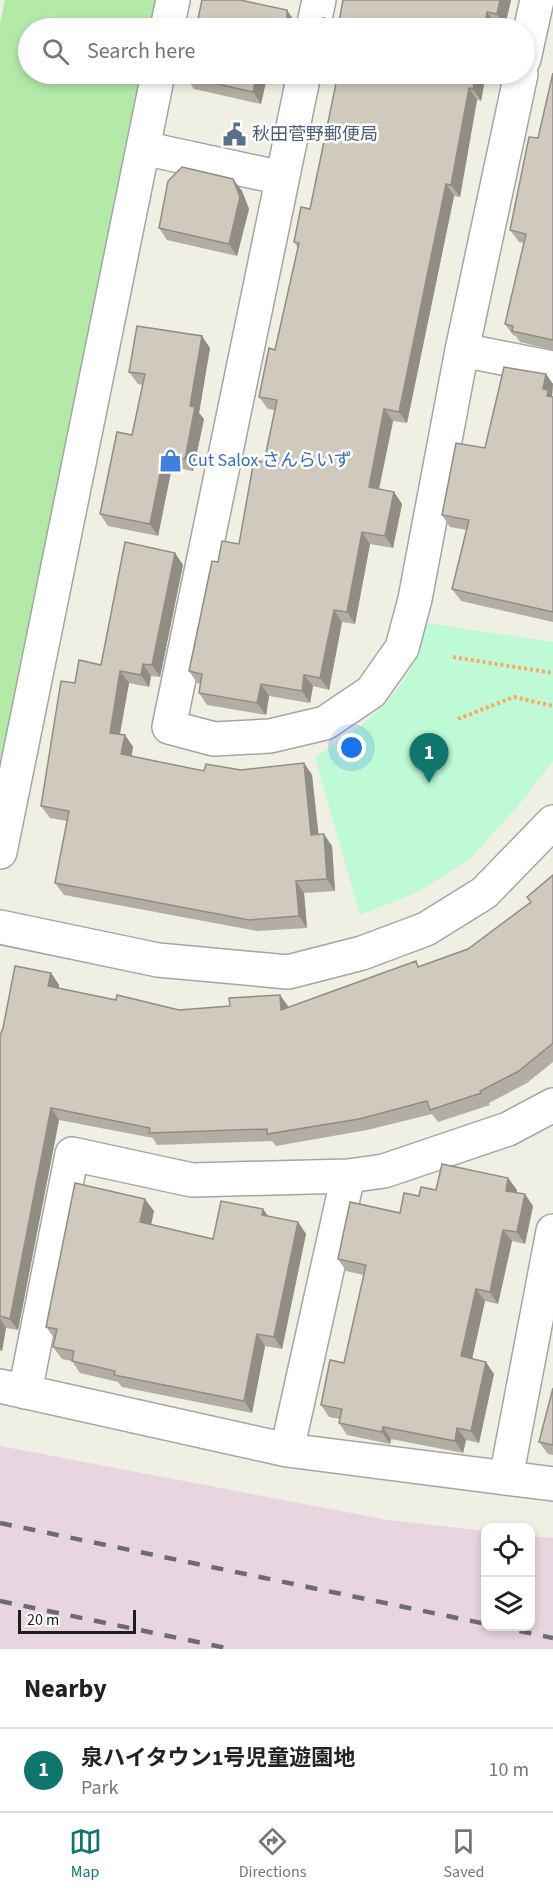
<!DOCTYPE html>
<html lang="en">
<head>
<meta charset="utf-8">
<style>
  :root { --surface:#fff; --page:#f6f6f6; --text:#222; --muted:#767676; --line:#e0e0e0; --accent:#0f766e }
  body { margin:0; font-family:"Source Sans 3","Noto Sans JP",sans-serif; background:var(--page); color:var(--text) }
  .controls { position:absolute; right:18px; bottom:18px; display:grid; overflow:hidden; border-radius:12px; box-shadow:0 3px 9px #0003 }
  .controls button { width:54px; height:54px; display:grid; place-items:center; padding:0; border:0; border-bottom:2px solid var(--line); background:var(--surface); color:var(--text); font:30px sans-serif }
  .scale { position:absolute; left:18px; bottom:15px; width:118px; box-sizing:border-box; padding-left:6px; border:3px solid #1e1e1e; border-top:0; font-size:16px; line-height:21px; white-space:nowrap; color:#1e1e1e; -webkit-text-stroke:4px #fff; paint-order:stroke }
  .you { position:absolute; left:352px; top:748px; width:21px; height:21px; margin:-15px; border:4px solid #fff; border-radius:50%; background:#1a73e8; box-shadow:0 0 0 9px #1a73e833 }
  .badge { display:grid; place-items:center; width:39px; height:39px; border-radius:50%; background:var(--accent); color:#fff; font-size:20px; font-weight:700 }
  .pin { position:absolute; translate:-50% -50px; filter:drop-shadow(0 2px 3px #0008) }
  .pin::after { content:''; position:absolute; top:32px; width:21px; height:18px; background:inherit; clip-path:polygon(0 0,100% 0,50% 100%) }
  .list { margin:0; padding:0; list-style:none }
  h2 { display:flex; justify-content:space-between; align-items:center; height:78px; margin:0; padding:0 24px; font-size:26px }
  h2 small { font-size:20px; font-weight:400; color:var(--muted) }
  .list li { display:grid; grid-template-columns:39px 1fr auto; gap:18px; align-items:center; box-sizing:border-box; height:84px; padding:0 24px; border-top:2px solid var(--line) }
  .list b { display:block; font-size:22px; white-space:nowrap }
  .list p { margin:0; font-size:20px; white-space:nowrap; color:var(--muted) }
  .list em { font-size:20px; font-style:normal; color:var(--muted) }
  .icon { flex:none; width:33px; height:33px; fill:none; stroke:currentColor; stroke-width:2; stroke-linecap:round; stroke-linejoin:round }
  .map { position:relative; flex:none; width:553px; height:1649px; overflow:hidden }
  .search { position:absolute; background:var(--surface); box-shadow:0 3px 9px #0003; left:18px; right:18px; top:18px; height:66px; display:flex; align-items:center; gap:15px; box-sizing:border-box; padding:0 21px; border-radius:33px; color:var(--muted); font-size:22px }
  .sheet { height:162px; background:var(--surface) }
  nav { display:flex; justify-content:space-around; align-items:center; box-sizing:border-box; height:84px; border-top:2px solid var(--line); background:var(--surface); font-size:16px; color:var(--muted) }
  nav a { display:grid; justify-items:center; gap:3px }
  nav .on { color:var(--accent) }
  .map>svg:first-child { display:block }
</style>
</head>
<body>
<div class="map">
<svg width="553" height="1649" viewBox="0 0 553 1649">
  <rect width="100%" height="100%" fill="#efefe3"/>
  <!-- industrial -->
  <path fill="#e8d5df" d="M 0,1446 L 388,1520 L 485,1531 L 486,1626 L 530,1626 L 531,1536 L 553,1538 L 553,1649 L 0,1649 Z"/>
  <!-- grass -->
  <path fill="#b3eaa8" d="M 5,0 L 165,0 L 159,28 L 28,28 L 28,74 L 150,74 L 0,792 L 0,24 Z"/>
  <!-- park -->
  <path fill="#bffad7" d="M 426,623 L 553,642 L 553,761 L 518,806 L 470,859 L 418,892 L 360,915 L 315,757 C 356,732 392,705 414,663 C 421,651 423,635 426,623 Z"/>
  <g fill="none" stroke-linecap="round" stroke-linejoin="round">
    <defs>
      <path id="minor" d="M 167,28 L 173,0
        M 313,28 L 319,0
        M 524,59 L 537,0
        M 304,74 L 169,727 L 214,739 L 270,736 L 325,723 L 371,692 L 402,648 L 415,599 L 462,350 L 521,74
        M 143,148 L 282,178
        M 462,350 L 553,368
        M 0,852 L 158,74
        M 0,927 L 158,960 L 288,972 L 362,953 L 426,929 L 484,893 L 553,822
        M 0,1386 L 287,1450 L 553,1484
        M 25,1392 L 72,1154 L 192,1180 L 348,1176 L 384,1171 L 508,1129 L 553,1105
        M 287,1450 L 348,1176
        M 506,1478 L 553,1231"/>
    </defs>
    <!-- minor casing -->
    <use href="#minor" stroke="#a5a5a5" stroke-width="36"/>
    <!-- path -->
    <path stroke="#fca667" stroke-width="4" stroke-dasharray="3 3" stroke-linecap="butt" d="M 453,657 L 553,673
      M 458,719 L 514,697 L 553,706"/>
    <!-- minor -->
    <use href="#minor" stroke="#fff" stroke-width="33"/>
    <!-- rail -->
    <path stroke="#6c6c6c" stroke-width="4.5" stroke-dasharray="12 12" stroke-linecap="butt" d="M 0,1523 L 486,1624
      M 0,1601 L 231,1649
      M 496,1626 L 553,1638"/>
  </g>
  <!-- wall -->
  <path fill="#b2aea3" d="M 511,0 L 505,26 L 496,24 L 495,28 L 319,28 L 339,22 Z
    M 553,73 L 553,350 L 520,342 L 516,336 L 513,335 L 505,324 L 524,243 L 519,242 L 510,230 L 538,138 Z
    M 186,74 L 282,74 L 280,80 L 267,77 L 261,104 L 194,89 L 186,77 Z
    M 321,74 L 486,74 L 481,101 L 477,100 L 460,197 L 454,196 L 407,423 L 393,421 L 379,489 L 394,492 L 402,504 L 393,548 L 370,544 L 355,624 L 342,622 L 329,690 L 313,686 L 310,703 L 269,696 L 266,715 L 207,705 L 199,693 L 201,684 L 197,683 L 189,671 L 218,562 L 239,544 L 264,462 L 275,410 L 268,409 L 259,397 L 275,350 L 298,248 L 294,242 L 310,209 L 337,79 L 322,76 Z
    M 233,179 L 242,191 L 249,209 L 237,256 L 167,240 L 159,228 Z
    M 210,348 L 199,413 L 204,419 L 193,471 L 172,467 L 158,536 L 108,526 L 100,514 L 132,435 L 143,385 L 138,384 L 129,372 Z
    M 546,374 L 553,384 L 552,396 L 553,397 L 553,622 L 461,601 L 452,589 L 467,530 L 450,527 L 442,515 L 485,448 Z
    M 175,553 L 183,565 L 160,677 L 151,676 L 149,687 L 129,683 L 120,734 L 125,735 L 133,747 L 131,756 L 204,771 L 241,770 L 304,763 L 312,775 L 318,835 L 332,846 L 335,891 L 304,893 L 307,928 L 257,931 L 64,895 L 55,883 L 67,821 L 50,818 L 41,806 L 75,683 L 101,665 Z
    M 553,875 L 553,1062 L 527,1083 L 489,1103 L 490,1105 L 438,1122 L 432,1114 L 367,1130 L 276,1146 L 272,1141 L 157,1145 L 153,1138 L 59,1120 L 18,1330 L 6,1328 L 2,1351 L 0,1351 L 0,1036 L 51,973 L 59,985 L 59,988 L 116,1000 L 179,1010 L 230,1006 L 280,995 L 288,1007 L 420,966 L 468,949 L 531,903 L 527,897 Z
    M 508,1178 L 517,1190 L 516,1193 L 533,1206 L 525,1244 L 512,1241 L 498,1304 L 485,1301 L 472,1359 L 494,1374 L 479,1443 L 466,1440 L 463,1453 L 391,1439 L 390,1444 L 347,1435 L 339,1423 L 340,1419 L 329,1417 L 321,1405 L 344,1363 L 364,1275 L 346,1271 L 338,1259 L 400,1213 L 419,1196 L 436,1190 Z
    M 263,1209 L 268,1216 L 298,1222 L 306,1234 L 282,1349 L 265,1346 L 252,1413 L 122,1387 L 118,1382 L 80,1373 L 72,1361 L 62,1359 L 53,1347 L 55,1339 L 46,1327 L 154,1211 L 151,1225 L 213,1239 Z
    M 553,1388 L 553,1455 L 548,1454 L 539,1442 Z"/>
  <!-- shaded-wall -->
  <path fill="#918d84" d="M 500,0 L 511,0 L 505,26 L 497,14 Z
    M 287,10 L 295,22 L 295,28 L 291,28 L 287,21 Z
    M 487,12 L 496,24 L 495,28 L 484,28 Z
    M 257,74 L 265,74 L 267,77 L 261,104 L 253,92 Z
    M 275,74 L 282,74 L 280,80 Z
    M 476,74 L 486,74 L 481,101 L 473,89 Z
    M 469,88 L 477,100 L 460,197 L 451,185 Z
    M 233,179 L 242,191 L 249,209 L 237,256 L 229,244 Z
    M 446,184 L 454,196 L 407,423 L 399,412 Z
    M 202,336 L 210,348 L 199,413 L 204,419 L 193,471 L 185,459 L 190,406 Z
    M 546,374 L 553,384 L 552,396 L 553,398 L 553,405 L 543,389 Z
    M 384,409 L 393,421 L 377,498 L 369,487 Z
    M 164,455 L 172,467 L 158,536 L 150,524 Z
    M 394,492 L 402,504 L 393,548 L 385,536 Z
    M 362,532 L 370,544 L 355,624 L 347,612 Z
    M 175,553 L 183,565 L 160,677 L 152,665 Z
    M 334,610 L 342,622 L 329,690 L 320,678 Z
    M 143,664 L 151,676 L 149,687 L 141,675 Z
    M 120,671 L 129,683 L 118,744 L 110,733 Z
    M 304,675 L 313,686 L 310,703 L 302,691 Z
    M 261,684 L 269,696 L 266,715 L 257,703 Z
    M 125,735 L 133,747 L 130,766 L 121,754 Z
    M 304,763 L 312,775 L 320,847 L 311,835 Z
    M 324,834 L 332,846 L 335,891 L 327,879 Z
    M 296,881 L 304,893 L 307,928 L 299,916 Z
    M 51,973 L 59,985 L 57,998 L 48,986 Z
    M 280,995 L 288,1006 L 289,1021 L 281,1010 Z
    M 51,1108 L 59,1120 L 18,1330 L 10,1319 Z
    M 508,1178 L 517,1190 L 514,1203 L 506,1191 Z
    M 525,1194 L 533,1206 L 525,1244 L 517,1232 Z
    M 145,1199 L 154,1211 L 149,1234 L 140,1222 Z
    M 263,1209 L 271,1221 L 262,1215 Z
    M 298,1222 L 306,1234 L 282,1349 L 274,1337 Z
    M 503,1230 L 512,1241 L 498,1304 L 490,1292 Z
    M 476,1289 L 485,1301 L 470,1368 L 461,1356 Z
    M 0,1318 L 6,1328 L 2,1351 L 0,1348 Z
    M 257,1334 L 265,1346 L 252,1413 L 244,1401 Z
    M 486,1362 L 494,1374 L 479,1443 L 471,1431 Z
    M 383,1427 L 391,1439 L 390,1444 L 382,1432 Z
    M 457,1428 L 466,1440 L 463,1453 L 455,1441 Z"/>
  <!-- building -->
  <path fill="#cfcabd" stroke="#918d84" stroke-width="1.5" d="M 202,0 L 240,0 L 287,10 L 287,21 L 291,28 L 196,28 Z
    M 343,0 L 500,0 L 497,14 L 487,12 L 484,28 L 319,28 L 323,18 L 339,22 Z
    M 553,73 L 553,340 L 512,331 L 513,326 L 505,324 L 526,234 L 510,230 L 529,137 L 538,138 Z
    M 186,74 L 257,74 L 253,92 L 186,77 Z
    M 338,74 L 476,74 L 473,89 L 469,88 L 451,185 L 446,184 L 399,412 L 384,409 L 369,487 L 394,492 L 385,536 L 362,532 L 347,612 L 334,610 L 320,678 L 304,675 L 302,691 L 261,684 L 257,703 L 199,693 L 202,674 L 189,671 L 212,561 L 218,562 L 222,541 L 239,544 L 254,460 L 264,462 L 277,400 L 259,397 L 269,348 L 275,350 L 299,243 L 294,242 L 301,207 L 310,209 Z
    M 182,167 L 233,179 L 240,197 L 229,244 L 159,228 L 168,181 Z
    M 137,326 L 202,336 L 190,406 L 195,407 L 185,459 L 164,455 L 150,524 L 100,514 L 117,432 L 132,435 L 145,374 L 129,372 Z
    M 504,367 L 546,374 L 543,389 L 548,390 L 547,396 L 553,397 L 553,612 L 452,589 L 469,520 L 442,515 L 456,443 L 485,448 Z
    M 125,542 L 175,553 L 152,665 L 143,664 L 141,675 L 120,671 L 110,733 L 125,735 L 121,754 L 204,771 L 206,764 L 241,770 L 304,763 L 311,835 L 324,834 L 327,879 L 296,881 L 299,916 L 249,920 L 55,883 L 69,811 L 41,806 L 61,681 L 75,683 L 79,660 L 101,665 Z
    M 553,875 L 553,1043 L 519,1071 L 480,1091 L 481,1093 L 430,1110 L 427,1101 L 359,1119 L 267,1134 L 267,1129 L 149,1133 L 150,1128 L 51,1108 L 10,1319 L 0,1316 L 0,1036 L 3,1028 L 15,966 L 51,973 L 48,986 L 116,1000 L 117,995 L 179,1010 L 230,1006 L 229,998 L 280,995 L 281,1010 L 416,961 L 418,967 L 468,949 L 531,902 L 527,897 Z
    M 442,1164 L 508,1178 L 506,1191 L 525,1194 L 517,1232 L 503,1230 L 490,1292 L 476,1289 L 461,1356 L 486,1362 L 471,1431 L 457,1428 L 455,1441 L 383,1427 L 382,1432 L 339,1423 L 342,1409 L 321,1405 L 330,1360 L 344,1363 L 366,1265 L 338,1259 L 350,1202 L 400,1213 L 404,1193 L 419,1196 L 421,1187 L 436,1190 Z
    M 75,1183 L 145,1199 L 140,1222 L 213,1239 L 221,1201 L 263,1209 L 262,1215 L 298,1222 L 274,1337 L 257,1334 L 244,1401 L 114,1375 L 115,1371 L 72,1361 L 74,1351 L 53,1347 L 57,1329 L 46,1327 Z
    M 553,1388 L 553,1445 L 539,1442 Z"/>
  <!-- icons -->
  <defs>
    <symbol id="civic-bare" viewBox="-9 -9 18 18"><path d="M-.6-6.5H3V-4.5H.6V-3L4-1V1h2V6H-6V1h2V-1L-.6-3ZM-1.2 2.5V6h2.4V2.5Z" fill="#5c6f8a" stroke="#fff" stroke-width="2.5" paint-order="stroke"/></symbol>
    <symbol id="shop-bare" viewBox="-9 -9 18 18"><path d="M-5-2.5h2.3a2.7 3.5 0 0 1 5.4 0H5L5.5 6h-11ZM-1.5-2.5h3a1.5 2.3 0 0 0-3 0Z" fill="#3f7fe0" stroke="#fff" stroke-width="2.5" paint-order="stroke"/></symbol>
  </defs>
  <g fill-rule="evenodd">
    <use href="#civic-bare" x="218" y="118" width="33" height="33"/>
    <use href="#shop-bare" x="154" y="444" width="33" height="33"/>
  </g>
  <g text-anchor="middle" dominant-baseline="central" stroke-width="5" stroke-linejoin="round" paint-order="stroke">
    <!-- service labels -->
    <g font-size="18" fill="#4e5e75" stroke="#fff" text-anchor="start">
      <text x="252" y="134">秋田菅野郵便局</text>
    </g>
    <!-- shop labels -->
    <g font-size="18" fill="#366cbe" stroke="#fff" text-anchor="start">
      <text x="188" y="460">Cut Salox さんらいず</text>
    </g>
  </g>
</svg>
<div class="controls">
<button><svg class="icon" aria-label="locate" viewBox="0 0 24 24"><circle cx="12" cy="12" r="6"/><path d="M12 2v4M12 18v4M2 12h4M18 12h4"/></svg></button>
<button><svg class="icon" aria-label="layers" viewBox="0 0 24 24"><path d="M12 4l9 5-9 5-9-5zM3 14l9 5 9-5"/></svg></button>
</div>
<div class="scale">20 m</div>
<div class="you"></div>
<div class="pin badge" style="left:429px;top:783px">1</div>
<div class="search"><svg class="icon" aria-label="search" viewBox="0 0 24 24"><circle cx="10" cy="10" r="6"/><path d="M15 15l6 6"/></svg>Search here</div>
</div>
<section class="sheet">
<h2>Nearby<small></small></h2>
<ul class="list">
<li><span class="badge">1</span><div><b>泉ハイタウン1号児童遊園地</b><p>Park</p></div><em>10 m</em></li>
</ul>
</section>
<nav>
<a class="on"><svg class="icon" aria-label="map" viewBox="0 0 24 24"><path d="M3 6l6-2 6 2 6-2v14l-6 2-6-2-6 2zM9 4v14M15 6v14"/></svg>Map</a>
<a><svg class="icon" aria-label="directions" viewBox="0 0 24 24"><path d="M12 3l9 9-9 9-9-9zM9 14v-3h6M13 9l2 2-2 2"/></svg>Directions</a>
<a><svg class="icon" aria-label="saved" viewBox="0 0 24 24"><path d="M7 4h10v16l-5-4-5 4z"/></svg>Saved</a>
</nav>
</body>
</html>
